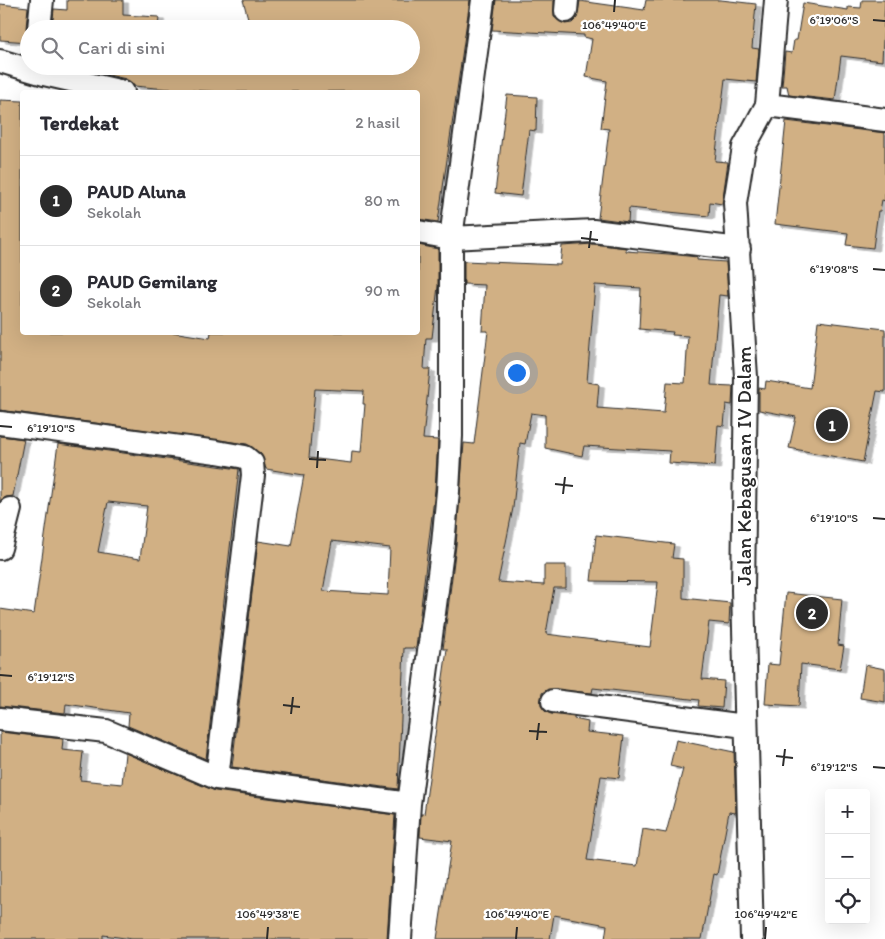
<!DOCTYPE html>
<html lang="id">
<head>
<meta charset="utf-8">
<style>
  :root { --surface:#fff; --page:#f2f2f3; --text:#2b2b33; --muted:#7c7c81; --line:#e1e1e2; --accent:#2b2b2b }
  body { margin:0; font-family:Itim,sans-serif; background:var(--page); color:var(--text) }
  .controls { position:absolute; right:15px; bottom:15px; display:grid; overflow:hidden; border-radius:5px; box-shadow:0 5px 20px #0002 }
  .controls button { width:45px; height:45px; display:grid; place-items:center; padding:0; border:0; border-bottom:1px solid var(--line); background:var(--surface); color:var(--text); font:25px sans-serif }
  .you { position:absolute; left:516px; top:372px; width:18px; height:18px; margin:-12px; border:4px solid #fff; border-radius:50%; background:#1a73e8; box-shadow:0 0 0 8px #1a73e833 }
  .badge { display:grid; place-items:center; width:32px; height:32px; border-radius:50%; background:var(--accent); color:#fff; font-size:16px; font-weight:700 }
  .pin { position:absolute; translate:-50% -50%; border:2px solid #fff; box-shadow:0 1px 5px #0006 }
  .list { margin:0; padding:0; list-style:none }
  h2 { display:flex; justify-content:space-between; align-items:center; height:65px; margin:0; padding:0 20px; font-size:21px }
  h2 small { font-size:16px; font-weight:400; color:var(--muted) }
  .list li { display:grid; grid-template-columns:32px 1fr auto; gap:15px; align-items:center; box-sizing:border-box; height:90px; padding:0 20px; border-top:1px solid var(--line) }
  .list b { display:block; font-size:19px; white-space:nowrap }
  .list p { margin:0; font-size:16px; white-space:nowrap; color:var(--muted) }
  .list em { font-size:16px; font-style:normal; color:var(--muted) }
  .icon { flex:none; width:28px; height:28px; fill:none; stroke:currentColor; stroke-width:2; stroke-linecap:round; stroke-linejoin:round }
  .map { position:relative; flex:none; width:885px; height:939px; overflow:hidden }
  .search { position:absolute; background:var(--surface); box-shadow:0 5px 20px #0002; left:20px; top:20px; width:400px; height:55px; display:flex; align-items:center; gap:12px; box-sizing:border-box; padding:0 18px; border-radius:28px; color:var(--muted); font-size:19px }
  .panel { position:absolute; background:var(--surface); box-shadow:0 5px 20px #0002; left:20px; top:90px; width:400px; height:245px; border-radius:5px }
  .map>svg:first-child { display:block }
</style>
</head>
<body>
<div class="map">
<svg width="885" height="939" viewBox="0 0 885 939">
  <defs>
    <filter id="shadow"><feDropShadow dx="5.5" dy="3" stdDeviation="0" flood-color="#0004"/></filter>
  </defs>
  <rect width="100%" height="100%" fill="#fff"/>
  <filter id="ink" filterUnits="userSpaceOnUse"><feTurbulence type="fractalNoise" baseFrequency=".02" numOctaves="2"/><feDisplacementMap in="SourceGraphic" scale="10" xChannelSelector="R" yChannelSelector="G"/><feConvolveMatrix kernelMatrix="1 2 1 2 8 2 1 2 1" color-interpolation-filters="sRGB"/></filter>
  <g filter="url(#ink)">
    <!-- building -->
    <path fill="#d1b084" stroke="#2b2b2b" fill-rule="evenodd" filter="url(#shadow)" d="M 67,0 L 123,0 L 123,15 L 159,17 L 158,29 L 52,29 L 54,9 L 67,10 Z
      M 243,0 L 470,0 L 438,222 L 418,219 L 418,91 L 224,92 L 156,88 L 134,86 L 126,79 L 87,70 L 88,66 L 411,66 L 411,29 L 251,29 Z
      M 496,0 L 554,0 L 554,17 L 565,24 L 572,23 L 577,18 L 580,1 L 644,10 L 646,0 L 721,0 L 756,4 L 752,48 L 759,49 L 756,82 L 725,79 L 715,161 L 728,162 L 722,204 L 710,202 L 709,216 L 629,208 L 628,222 L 598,218 L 609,129 L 601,128 L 607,81 L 586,77 L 592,39 L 584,37 L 584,35 L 492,30 Z
      M 862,0 L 885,0 L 882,61 L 841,56 L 835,100 L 789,95 L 787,86 L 782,86 L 785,52 L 792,53 L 794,40 L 797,40 L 803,3 L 848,10 L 848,7 L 861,8 Z
      M 0,4 L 28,7 L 26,28 L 29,42 L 0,40 Z
      M 507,95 L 537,97 L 536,131 L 529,130 L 521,196 L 495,193 Z
      M 0,100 L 22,101 L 22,332 L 172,332 L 210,338 L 211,332 L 418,332 L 418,245 L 438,249 L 438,286 L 432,338 L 426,338 L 424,369 L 430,369 L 423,439 L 438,440 L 435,490 L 416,648 L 404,648 L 398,789 L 232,767 L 258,541 L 291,546 L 304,475 L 266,469 L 261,454 L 247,444 L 0,410 ZM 315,389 L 364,391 L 363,404 L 365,404 L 361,452 L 352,451 L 351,463 L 309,458 ZM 332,541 L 390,548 L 388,595 L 323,591 Z
      M 786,121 L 885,133 L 885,201 L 882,200 L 880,211 L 878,211 L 873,248 L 846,245 L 848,233 L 775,224 Z
      M 593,244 L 626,248 L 626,251 L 669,254 L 697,257 L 697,260 L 726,262 L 728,296 L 719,295 L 711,385 L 733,386 L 732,405 L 726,404 L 724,426 L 718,425 L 715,466 L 669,463 L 670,451 L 584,446 L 582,456 L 545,448 L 545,415 L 531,413 L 525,444 L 520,443 L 513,508 L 498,582 L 544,585 L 544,565 L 566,565 L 566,588 L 554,588 L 546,634 L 650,647 L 658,582 L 591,581 L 596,535 L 674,544 L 672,558 L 683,559 L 683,598 L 730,603 L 729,624 L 709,622 L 702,679 L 724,681 L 722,708 L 698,706 L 699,700 L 593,688 L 592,693 L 548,689 L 542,693 L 541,706 L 545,711 L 551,714 L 574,717 L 574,719 L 588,722 L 587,732 L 624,736 L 619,778 L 601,776 L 587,860 L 637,866 L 643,829 L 666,833 L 683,769 L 670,766 L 676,740 L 734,752 L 736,813 L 729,812 L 717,875 L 714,874 L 702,939 L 605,939 L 607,925 L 554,915 L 550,939 L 437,939 L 452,841 L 420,837 L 421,814 L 424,814 L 447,649 L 443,649 L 456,545 L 464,443 L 474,444 L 488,331 L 482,331 L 485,285 L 464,284 L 464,261 L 560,265 L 562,246 ZM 595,285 L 641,288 L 639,329 L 673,332 L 672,335 L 688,336 L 685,383 L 667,382 L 664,413 L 597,408 L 599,384 L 587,382 Z
      M 818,321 L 885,329 L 885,392 L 877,391 L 863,462 L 789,448 L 796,417 L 759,410 L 759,388 L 765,389 L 766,381 L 810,388 Z
      M 0,436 L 24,439 L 13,496 L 6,497 L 0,501 Z
      M 58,444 L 239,469 L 206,759 L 128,726 L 129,713 L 66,704 L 65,713 L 0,706 L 0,609 L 34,614 ZM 108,502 L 147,506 L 140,559 L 98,552 Z
      M 786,593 L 842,599 L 838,645 L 844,646 L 840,669 L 801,664 L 799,706 L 765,704 L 768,664 L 779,665 Z
      M 865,665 L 885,669 L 885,702 L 860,698 Z
      M 0,732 L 63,739 L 62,750 L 83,752 L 80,780 L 122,784 L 125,753 L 215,791 L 395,815 L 387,939 L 132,939 L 103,935 L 103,939 L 0,939 Z"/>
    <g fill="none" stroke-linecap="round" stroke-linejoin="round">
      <defs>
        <path id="minor" d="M 566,11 L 567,0
          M 39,29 L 42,0
          M 0,61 L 44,74 L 123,92
          M 767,105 L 885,120
          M 418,232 L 451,238 L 593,231 L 739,249
          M 0,423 L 217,452 L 245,457 L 252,463 L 253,475 L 217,778
          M 0,548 L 10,509
          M 553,701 L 745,726
          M 0,719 L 106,731 L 217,778 L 409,804
          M 400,939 L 409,804 L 443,544 L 448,491 L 451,436 L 451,238 L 483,0
          M 752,939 L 743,590 L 746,377 L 735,203 L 744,147 L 767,105 L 776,0"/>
      </defs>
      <!-- minor casing -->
      <use href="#minor" stroke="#2b2b2b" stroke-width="26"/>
      <!-- minor -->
      <use href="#minor" stroke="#fff" stroke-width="22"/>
    </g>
  </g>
  <!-- ticks -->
  <path fill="none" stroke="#2b2b2b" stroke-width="2" d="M 614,12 L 615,0M 873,20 L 885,21M 581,238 L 598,240M 589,248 L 591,231M 873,269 L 885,270M 0,426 L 12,427M 309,459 L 326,460M 317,468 L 318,451M 555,484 L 573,486M 563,494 L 565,477M 873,518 L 885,519M 0,675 L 12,676M 283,705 L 300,707M 291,714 L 293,697M 529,731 L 547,732M 537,740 L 539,723M 776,756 L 793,758M 783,766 L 785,749M 873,767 L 885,768M 267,939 L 268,927M 516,939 L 517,927M 765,939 L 766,927"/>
  <g text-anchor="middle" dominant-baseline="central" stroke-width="4.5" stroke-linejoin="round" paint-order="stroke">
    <!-- street labels -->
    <g font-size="21" fill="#2b2b2b" stroke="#fff">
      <text transform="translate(743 466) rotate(-90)">Jalan Kebagusan IV Dalam</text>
    </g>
  </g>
  <g font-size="12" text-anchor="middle" fill="#2b2b2b" stroke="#fff" stroke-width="4.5" stroke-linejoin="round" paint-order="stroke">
    <text x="834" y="24">6°19'06"S</text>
    <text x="614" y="29">106°49'40"E</text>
    <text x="834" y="273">6°19'08"S</text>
    <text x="51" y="432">6°19'10"S</text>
    <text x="834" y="522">6°19'10"S</text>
    <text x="51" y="681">6°19'12"S</text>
    <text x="834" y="771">6°19'12"S</text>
    <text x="268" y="918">106°49'38"E</text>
    <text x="517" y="918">106°49'40"E</text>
    <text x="766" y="918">106°49'42"E</text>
  </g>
</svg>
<div class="controls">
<button>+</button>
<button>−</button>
<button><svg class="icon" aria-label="locate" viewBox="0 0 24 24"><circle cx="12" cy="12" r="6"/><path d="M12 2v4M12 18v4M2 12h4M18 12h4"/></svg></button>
</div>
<div class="you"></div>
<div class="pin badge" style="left:832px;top:425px">1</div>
<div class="pin badge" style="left:812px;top:613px">2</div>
<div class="search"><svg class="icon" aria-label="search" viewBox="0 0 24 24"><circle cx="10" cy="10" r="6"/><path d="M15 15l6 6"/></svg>Cari di sini</div>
<section class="panel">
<h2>Terdekat<small>2 hasil</small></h2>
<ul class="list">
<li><span class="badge">1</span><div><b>PAUD Aluna</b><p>Sekolah</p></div><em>80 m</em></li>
<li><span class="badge">2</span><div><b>PAUD Gemilang</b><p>Sekolah</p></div><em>90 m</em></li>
</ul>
</section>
</div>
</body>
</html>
